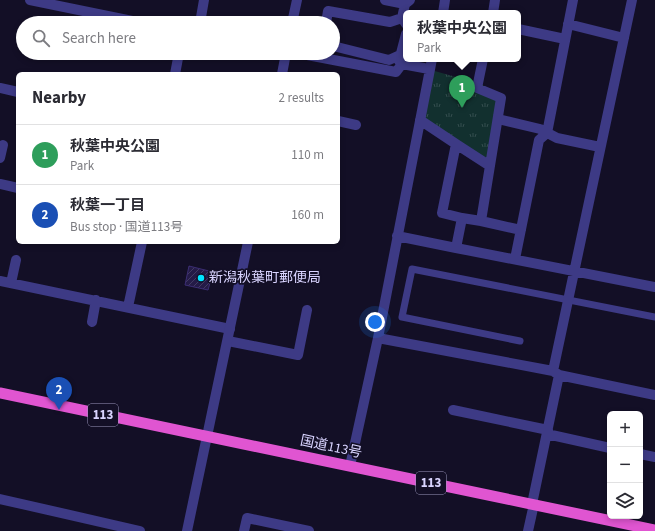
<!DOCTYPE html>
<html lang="en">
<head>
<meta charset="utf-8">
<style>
  :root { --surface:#fff; --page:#f2f2f3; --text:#2b2b33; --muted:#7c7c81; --line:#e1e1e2; --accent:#187f8f }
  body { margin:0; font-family:"Source Sans 3","Noto Sans JP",sans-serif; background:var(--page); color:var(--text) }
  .controls { position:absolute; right:12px; bottom:12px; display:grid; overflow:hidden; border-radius:6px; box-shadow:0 2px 6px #0003 }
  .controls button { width:36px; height:36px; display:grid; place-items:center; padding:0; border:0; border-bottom:1px solid var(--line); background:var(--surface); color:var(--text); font:20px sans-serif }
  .you { position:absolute; left:375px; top:322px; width:14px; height:14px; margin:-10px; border:3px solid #fff; border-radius:50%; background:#1a73e8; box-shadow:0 0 0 6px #1a73e833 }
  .badge { display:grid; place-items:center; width:26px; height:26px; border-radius:50%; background:var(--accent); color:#fff; font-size:13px; font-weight:700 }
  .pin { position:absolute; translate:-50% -33px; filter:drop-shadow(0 1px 2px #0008) }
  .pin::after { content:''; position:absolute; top:21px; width:14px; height:12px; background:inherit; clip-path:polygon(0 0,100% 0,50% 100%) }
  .popup { position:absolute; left:403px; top:10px; width:118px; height:52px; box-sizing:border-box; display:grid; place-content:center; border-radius:6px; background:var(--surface); filter:drop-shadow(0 1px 3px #0005); font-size:13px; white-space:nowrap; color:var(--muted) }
  .popup b { font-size:15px; color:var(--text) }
  .popup::after { content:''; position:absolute; left:50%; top:100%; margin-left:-8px; border:8px solid transparent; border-top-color:var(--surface) }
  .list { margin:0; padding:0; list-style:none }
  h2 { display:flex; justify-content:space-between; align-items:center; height:52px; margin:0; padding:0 16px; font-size:17px }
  h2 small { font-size:13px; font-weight:400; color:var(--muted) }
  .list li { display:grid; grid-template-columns:26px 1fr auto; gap:12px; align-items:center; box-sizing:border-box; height:60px; padding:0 16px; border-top:1px solid var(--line) }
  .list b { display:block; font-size:15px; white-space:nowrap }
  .list p { margin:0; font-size:13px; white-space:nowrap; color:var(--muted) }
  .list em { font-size:13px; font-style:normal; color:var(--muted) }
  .icon { flex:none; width:22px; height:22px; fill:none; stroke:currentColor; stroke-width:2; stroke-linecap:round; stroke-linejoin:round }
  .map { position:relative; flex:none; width:655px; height:531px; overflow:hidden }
  .search { position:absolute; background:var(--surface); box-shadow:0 2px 6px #0003; left:16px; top:16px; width:324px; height:44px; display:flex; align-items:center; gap:10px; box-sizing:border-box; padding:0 14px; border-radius:22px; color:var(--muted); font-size:15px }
  .panel { position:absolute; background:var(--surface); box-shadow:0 2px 6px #0003; left:16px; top:72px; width:324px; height:172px; border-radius:6px }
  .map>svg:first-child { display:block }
</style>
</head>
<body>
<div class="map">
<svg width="655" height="531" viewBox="0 0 655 531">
  <defs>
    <pattern id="park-tufts" width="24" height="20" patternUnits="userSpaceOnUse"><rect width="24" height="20" fill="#12302f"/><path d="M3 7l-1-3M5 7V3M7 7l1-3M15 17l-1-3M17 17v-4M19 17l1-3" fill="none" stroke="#344d4e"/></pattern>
    <pattern id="building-hatch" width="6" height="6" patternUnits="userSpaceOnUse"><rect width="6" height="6" fill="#241b47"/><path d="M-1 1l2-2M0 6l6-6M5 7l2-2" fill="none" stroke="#433b63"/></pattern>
  </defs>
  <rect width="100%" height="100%" fill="#130f26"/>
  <!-- park -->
  <path fill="url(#park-tufts)" d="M 431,70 L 481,84 L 502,97 L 489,163 L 422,119 Z"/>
  <!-- building -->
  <path fill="url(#building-hatch)" stroke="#3b2d73" d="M 189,266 L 213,272 L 208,290 L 185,285 Z"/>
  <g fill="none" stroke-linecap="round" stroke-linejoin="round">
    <!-- service -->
    <path stroke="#3d3a85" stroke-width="7" d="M 520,341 L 402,317 L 412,269 L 655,317"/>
    <!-- minor -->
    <path stroke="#3d3a85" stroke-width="10" d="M 30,0 L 142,23
      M 385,0 L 405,4
      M 443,13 L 445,0
      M 493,13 L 495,0
      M 200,23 L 204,0
      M 326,23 L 328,11 L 390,22 L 402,18
      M 406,24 L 402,18 L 405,4 L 410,0
      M 568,24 L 624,38
      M 518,29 L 565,39
      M 333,46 L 389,60 L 400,55
      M 297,53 L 396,72 L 402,64 L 429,69
      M 399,61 L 406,34
      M 175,74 L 179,53
      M 0,88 L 18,92
      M 498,119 L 540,129 L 557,138 L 600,147
      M 420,120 L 456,144 L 442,213 L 462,218
      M 338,121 L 356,125
      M 456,144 L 490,166
      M 0,158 L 3,145
      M 0,184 L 18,188
      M 481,221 L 521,230
      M 397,236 L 456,248 L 462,218 L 481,221 L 501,98 L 477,88 L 483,59
      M 456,248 L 655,287
      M 515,259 L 539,140 L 547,133 L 573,0
      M 0,281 L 230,329
      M 11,283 L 16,260
      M 128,307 L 142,242
      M 92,322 L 96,300
      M 378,338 L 432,59
      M 228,341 L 298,355 L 307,310
      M 559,375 L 655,395
      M 453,410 L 548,430
      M 547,434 L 610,448
      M 640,454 L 655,457
      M 350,466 L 378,338 L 553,371 L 632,0
      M 0,499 L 140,531
      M 532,504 L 559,375 L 553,371
      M 244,531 L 247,518 L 309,531
      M 528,531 L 534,504"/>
    <!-- tertiary -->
    <path stroke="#3d3a85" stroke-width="10" d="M 292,23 L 297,0
      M 282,74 L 286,53
      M 187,531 L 248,242"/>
    <!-- trunk -->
    <path stroke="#e055d1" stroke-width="11" d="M 0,393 L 655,530"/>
  </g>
  <!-- markers -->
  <circle fill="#00e5ff" stroke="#130f26" stroke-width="1.5" cx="201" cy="278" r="4"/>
  <g text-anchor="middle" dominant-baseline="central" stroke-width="3.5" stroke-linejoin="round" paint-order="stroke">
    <!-- shield labels -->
    <g fill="#130f26" stroke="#9e99be" stroke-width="1">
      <rect x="88" y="404" width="30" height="22" rx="3"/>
      <rect x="416" y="472" width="30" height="22" rx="3"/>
    </g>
    <g font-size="13" font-weight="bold" fill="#d9d4ff">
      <text x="103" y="415">113</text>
      <text x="431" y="483">113</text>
    </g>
    <!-- poi labels -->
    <g font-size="14" fill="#d9d4ff" stroke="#130f26" text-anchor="start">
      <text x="209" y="278">新潟秋葉町郵便局</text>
    </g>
    <!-- street labels -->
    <g font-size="14" fill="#d9d4ff" stroke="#130f26">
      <text transform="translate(331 447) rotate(12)">国道113号</text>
    </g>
  </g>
</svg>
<div class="controls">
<button>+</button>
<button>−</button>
<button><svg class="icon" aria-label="layers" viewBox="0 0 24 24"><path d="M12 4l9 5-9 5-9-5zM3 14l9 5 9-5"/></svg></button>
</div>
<div class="you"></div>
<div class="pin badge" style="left:462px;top:108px;background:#2e9e5b">1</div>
<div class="popup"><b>秋葉中央公園</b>Park</div>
<div class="pin badge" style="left:59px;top:410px;background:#1a4fb4">2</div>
<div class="search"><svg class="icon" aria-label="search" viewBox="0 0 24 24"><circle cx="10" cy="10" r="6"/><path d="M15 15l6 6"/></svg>Search here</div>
<section class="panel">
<h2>Nearby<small>2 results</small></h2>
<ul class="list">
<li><span class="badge" style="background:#2e9e5b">1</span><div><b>秋葉中央公園</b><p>Park</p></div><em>110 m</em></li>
<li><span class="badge" style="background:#1a4fb4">2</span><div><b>秋葉一丁目</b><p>Bus stop · 国道113号</p></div><em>160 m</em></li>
</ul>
</section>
</div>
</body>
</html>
